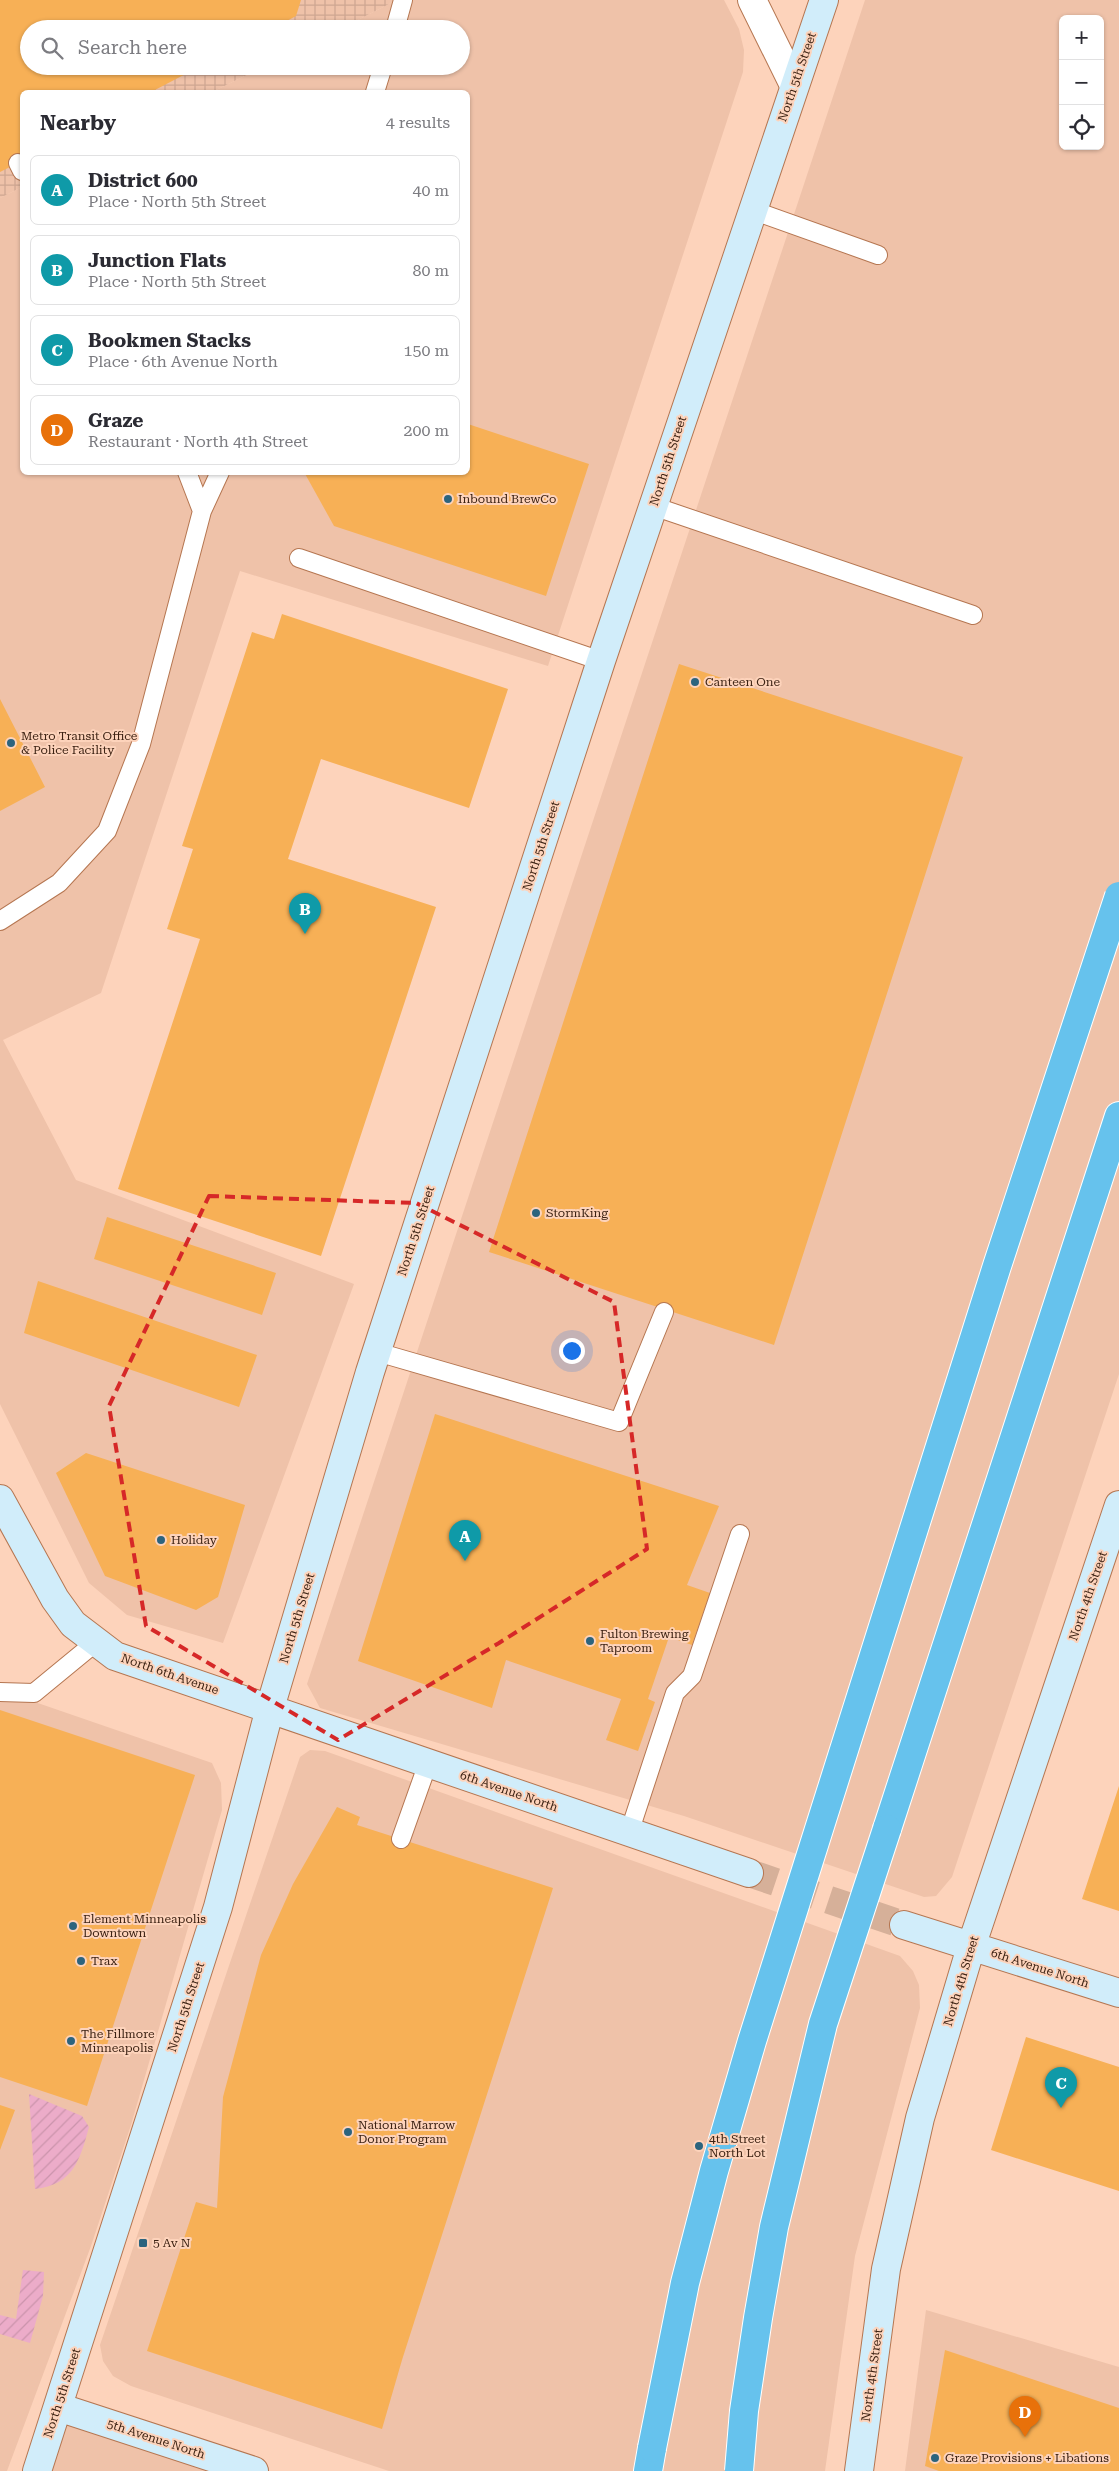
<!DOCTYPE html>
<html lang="en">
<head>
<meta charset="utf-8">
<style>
  :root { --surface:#fff; --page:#f2f2f3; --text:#2b2b33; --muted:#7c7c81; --line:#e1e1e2; --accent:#2563eb }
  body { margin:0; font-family:"Roboto Serif",serif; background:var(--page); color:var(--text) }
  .controls { position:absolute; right:15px; top:15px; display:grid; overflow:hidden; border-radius:8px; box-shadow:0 1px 4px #0004 }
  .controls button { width:45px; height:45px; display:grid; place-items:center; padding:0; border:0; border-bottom:1px solid var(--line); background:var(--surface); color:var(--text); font:25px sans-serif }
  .you { position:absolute; left:571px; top:1350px; width:18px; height:18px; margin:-12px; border:4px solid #fff; border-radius:50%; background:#1a73e8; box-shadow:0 0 0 8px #1a73e833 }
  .badge { display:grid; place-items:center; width:32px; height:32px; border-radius:50%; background:var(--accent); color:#fff; font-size:16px; font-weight:700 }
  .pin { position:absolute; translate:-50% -41px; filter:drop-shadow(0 1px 2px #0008) }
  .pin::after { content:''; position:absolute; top:26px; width:18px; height:15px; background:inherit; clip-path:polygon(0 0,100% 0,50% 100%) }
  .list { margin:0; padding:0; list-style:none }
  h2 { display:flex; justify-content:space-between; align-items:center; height:65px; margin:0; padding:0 20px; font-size:21px }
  h2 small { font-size:16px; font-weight:400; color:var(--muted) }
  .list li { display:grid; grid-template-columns:32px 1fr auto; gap:15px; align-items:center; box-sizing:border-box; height:70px; margin:0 10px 10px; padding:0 10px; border:1px solid var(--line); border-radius:8px }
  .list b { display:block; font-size:19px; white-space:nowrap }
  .list p { margin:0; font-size:16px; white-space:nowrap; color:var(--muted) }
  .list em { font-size:16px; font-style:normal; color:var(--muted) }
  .icon { flex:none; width:28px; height:28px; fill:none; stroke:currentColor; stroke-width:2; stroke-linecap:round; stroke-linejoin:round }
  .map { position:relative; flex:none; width:1119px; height:2471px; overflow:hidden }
  .search { position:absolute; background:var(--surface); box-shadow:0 1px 4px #0004; left:20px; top:20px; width:450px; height:55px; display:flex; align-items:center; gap:12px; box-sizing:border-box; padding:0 18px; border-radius:28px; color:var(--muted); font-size:19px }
  .panel { position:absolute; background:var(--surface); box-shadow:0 1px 4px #0004; left:20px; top:90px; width:450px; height:385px; border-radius:8px }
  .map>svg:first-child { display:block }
</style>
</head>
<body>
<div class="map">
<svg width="1119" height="2471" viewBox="0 0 1119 2471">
  <defs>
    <pattern id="industrial-grid" width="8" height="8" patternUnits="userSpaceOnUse" patternTransform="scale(1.25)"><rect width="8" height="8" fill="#efc2a9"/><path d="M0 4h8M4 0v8" fill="none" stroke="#cea691"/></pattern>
    <pattern id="garden-furrows" width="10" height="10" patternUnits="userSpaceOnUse" patternTransform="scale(1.25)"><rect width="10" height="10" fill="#ecacc9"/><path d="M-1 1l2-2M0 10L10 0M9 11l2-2" fill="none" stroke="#cb94ac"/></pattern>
  </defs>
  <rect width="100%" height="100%" fill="#fdd3bb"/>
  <!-- built -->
  <path fill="#efc2a9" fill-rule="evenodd" d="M 397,0 L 724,0 L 739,29 L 744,50 L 743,72 L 548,666 L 240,571 L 101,993 L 3,1040 L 76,1180 L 354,1284 L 223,1643 L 127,1615 L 89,1583 L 0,1404 L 0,198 L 22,187 L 22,472 L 468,472 L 468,92 L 212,92 L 265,66 L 461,66 L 461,29 L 340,29 Z
    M 865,0 L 1119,0 L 1119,1374 L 952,1877 L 936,1896 L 924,1897 L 684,1816 L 320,1708 L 307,1684 ZM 1063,19 L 1100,19 L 1100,146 L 1063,146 Z
    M 0,1690 L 212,1763 L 221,1783 L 222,1810 L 131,2125 L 91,2246 L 7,2471 L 0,2471 Z
    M 310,1750 L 325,1751 L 900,1956 L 913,1971 L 919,1985 L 920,2008 L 855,2256 L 825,2471 L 389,2471 L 131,2386 L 113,2376 L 103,2361 L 100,2345 L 300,1757 Z
    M 926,2310 L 1119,2367 L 1119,2471 L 905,2471 Z
    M 65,2424 L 77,2424 L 213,2471 L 39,2471 Z"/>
  <!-- industrial -->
  <path fill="url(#industrial-grid)" d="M 0,0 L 397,0 L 340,29 L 29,29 L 29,66 L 265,66 L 212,92 L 22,92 L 22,187 L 0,198 Z"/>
  <!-- garden -->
  <path fill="url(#garden-furrows)" d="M 29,2094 L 82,2116 L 89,2127 C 80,2160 73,2185 35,2189 Z
    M 23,2270 L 44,2272 L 43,2296 L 30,2343 L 0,2334 L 0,2315 L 16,2319 Z"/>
  <!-- building -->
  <path fill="#f7b056" d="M 0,0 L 301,0 L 296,16 L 272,29 L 29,29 L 29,66 L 201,66 L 151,92 L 22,92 L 22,161 L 0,172 Z
    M 468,424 L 589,464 L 546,596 L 334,526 L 304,472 L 468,472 Z
    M 282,614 L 508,689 L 469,808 L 321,759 L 288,859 L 436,907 L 321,1256 L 118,1189 L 200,939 L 167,929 L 193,849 L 182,846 L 252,632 L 274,639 Z
    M 679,664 L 963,757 L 774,1345 L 489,1252 Z
    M 0,699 L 45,787 L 0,811 Z
    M 107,1217 L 276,1273 L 262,1315 L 94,1259 Z
    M 38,1281 L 257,1355 L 239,1407 L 24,1333 Z
    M 435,1414 L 719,1506 L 687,1585 L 710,1593 L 692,1645 L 669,1637 L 648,1699 L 655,1702 L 638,1751 L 606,1740 L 621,1699 L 506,1660 L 492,1708 L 358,1661 Z
    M 86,1453 L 245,1505 L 218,1597 L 196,1610 L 105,1576 L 56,1473 Z
    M 0,1710 L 195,1775 L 87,2106 L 0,2077 Z
    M 1119,1786 L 1119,1911 L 1082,1899 Z
    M 337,1807 L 360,1817 L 357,1825 L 553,1888 L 402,2360 L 382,2429 L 147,2351 L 196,2202 L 217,2208 L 223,2097 L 261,1955 L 293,1884 Z
    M 1026,2037 L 1119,2067 L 1119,2191 L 991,2150 Z
    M 0,2105 L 15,2110 L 0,2150 Z
    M 945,2350 L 1119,2408 L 1119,2471 L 939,2471 L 925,2466 Z"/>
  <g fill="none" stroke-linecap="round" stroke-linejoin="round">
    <!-- secondary-tunnel -->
    <path stroke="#d6b099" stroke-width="28" stroke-dasharray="28 14" stroke-linecap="butt" d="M 749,1873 L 904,1925"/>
    <defs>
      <path id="lane" d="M 395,29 L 403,0
        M 375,92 L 383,66
        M 18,163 L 22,171
        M 752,210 L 878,255
        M 187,472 L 202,511
        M 653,506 L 973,615
        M 299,558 L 601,661
        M 0,921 L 59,883 L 107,831 L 141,744 L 202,511 L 220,472
        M 377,1352 L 619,1422 L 664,1312
        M 0,1692 L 34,1693 L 96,1642
        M 629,1833 L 675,1693 L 692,1676 L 740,1534
        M 401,1839 L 428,1763"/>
      <path id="street" d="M 752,0 L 794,85"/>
      <path id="secondary" d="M 0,1499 L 55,1599 L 73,1624 L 115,1656 L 749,1873
        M 904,1925 L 1119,1993
        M 58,2407 L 254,2471
        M 37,2471 L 218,1907 L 270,1708 L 370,1372 L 601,661 L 824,0
        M 859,2471 L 886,2269 L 920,2118 L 971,1947 L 1119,1505"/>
      <path id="highway" d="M 887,1829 L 1119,1116
        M 648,2471 L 652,2448"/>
    </defs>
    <!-- lane casing -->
    <use href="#lane" stroke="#b57651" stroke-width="20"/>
    <!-- street casing -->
    <use href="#street" stroke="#b57651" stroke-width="30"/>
    <!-- secondary casing -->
    <use href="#secondary" stroke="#b57651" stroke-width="30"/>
    <!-- highway casing -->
    <use href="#highway" stroke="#fff" stroke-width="30"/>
    <!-- lane -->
    <use href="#lane" stroke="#fff" stroke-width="18"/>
    <!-- street -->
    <use href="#street" stroke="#fff" stroke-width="28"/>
    <!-- secondary -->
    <use href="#secondary" stroke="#d1edfa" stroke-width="28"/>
    <!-- highway -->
    <use href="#highway" stroke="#66c2ed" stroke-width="28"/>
    <defs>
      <path id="highway-bridge" d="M 652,2448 L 685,2283 L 714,2171 L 752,2041 L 997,1266 L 1119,896
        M 739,2471 L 744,2411 L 758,2318 L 774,2227 L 823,2024 L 887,1829"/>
    </defs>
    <!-- highway-bridge casing -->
    <use href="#highway-bridge" stroke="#fff" stroke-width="30" stroke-linecap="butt"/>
    <!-- highway-bridge -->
    <use href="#highway-bridge" stroke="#66c2ed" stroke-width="28"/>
  </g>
  <!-- marked area -->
  <path fill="none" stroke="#d62828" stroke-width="4" stroke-dasharray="10 6" stroke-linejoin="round" d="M 209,1196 L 416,1203 L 614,1302 L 647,1549 L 499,1643 L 338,1740 L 146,1626 L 109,1406 Z"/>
  <!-- markers -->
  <g fill="#2c647e" stroke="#fdd3bb" stroke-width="2">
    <circle cx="448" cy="499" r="5"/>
    <circle cx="695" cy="682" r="5"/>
    <circle cx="11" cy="743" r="5"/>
    <circle cx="536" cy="1213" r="5"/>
    <circle cx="161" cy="1540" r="5"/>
    <circle cx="590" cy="1641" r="5"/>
    <circle cx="73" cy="1926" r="5"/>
    <circle cx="81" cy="1961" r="5"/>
    <circle cx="71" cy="2041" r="5"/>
    <circle cx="348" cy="2132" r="5"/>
    <circle cx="699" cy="2146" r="5"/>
    <rect x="138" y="2238" width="10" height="10" rx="2.5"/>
    <circle cx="935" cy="2458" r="5"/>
  </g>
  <g text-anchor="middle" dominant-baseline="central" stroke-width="4" stroke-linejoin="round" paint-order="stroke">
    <!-- street labels -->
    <g font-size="12" fill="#3c2213" stroke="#fdd3bb">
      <text transform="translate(797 77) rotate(-71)">North 5th Street</text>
      <text transform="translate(668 461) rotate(-72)">North 5th Street</text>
      <text transform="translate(541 846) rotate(-72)">North 5th Street</text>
      <text transform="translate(416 1231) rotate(-72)">North 5th Street</text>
      <text transform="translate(1088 1596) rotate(-71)">North 4th Street</text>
      <text transform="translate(297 1618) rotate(-73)">North 5th Street</text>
      <text transform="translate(170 1674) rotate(19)">North 6th Avenue</text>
      <text transform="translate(509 1791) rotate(19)">6th Avenue North</text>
      <text transform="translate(1040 1968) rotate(18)">6th Avenue North</text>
      <text transform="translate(961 1981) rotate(-73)">North 4th Street</text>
      <text transform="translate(186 2007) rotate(-72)">North 5th Street</text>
      <text transform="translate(872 2375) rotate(-82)">North 4th Street</text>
      <text transform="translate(62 2393) rotate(-72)">North 5th Street</text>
      <text transform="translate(156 2439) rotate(18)">5th Avenue North</text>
    </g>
    <!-- poi labels -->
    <g font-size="12" fill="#3c2213" stroke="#fdd3bb" text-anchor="start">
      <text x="458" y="499">Inbound BrewCo</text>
      <text x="705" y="682">Canteen One</text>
      <text x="21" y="736">Metro Transit Office<tspan x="21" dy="14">&amp; Police Facility</tspan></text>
      <text x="546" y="1213">StormKing</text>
      <text x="171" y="1540">Holiday</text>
      <text x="600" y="1634">Fulton Brewing<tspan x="600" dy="14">Taproom</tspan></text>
      <text x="83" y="1919">Element Minneapolis<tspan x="83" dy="14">Downtown</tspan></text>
      <text x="91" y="1961">Trax</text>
      <text x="81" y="2034">The Fillmore<tspan x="81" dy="14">Minneapolis</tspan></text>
      <text x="358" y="2125">National Marrow<tspan x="358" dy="14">Donor Program</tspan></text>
      <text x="709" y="2139">4th Street<tspan x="709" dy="14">North Lot</tspan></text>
      <text x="153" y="2243">5 Av N</text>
      <text x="945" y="2458">Graze Provisions + Libations</text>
    </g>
  </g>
</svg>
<div class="controls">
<button>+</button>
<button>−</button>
<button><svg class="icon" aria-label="locate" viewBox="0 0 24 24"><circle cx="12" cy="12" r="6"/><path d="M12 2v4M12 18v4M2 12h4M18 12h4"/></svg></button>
</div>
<div class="you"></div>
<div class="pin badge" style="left:465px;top:1561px;background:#0f9aa8">A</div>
<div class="pin badge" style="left:305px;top:934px;background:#0f9aa8">B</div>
<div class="pin badge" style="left:1061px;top:2108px;background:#0f9aa8">C</div>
<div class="pin badge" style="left:1025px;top:2437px;background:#e8710a">D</div>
<div class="search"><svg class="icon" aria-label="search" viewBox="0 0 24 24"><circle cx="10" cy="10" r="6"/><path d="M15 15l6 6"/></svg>Search here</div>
<section class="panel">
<h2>Nearby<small>4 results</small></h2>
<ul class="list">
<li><span class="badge" style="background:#0f9aa8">A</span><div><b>District 600</b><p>Place · North 5th Street</p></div><em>40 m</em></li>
<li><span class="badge" style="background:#0f9aa8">B</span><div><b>Junction Flats</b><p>Place · North 5th Street</p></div><em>80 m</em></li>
<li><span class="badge" style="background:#0f9aa8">C</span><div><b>Bookmen Stacks</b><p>Place · 6th Avenue North</p></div><em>150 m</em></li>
<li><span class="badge" style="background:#e8710a">D</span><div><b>Graze</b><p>Restaurant · North 4th Street</p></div><em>200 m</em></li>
</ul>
</section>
</div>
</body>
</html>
